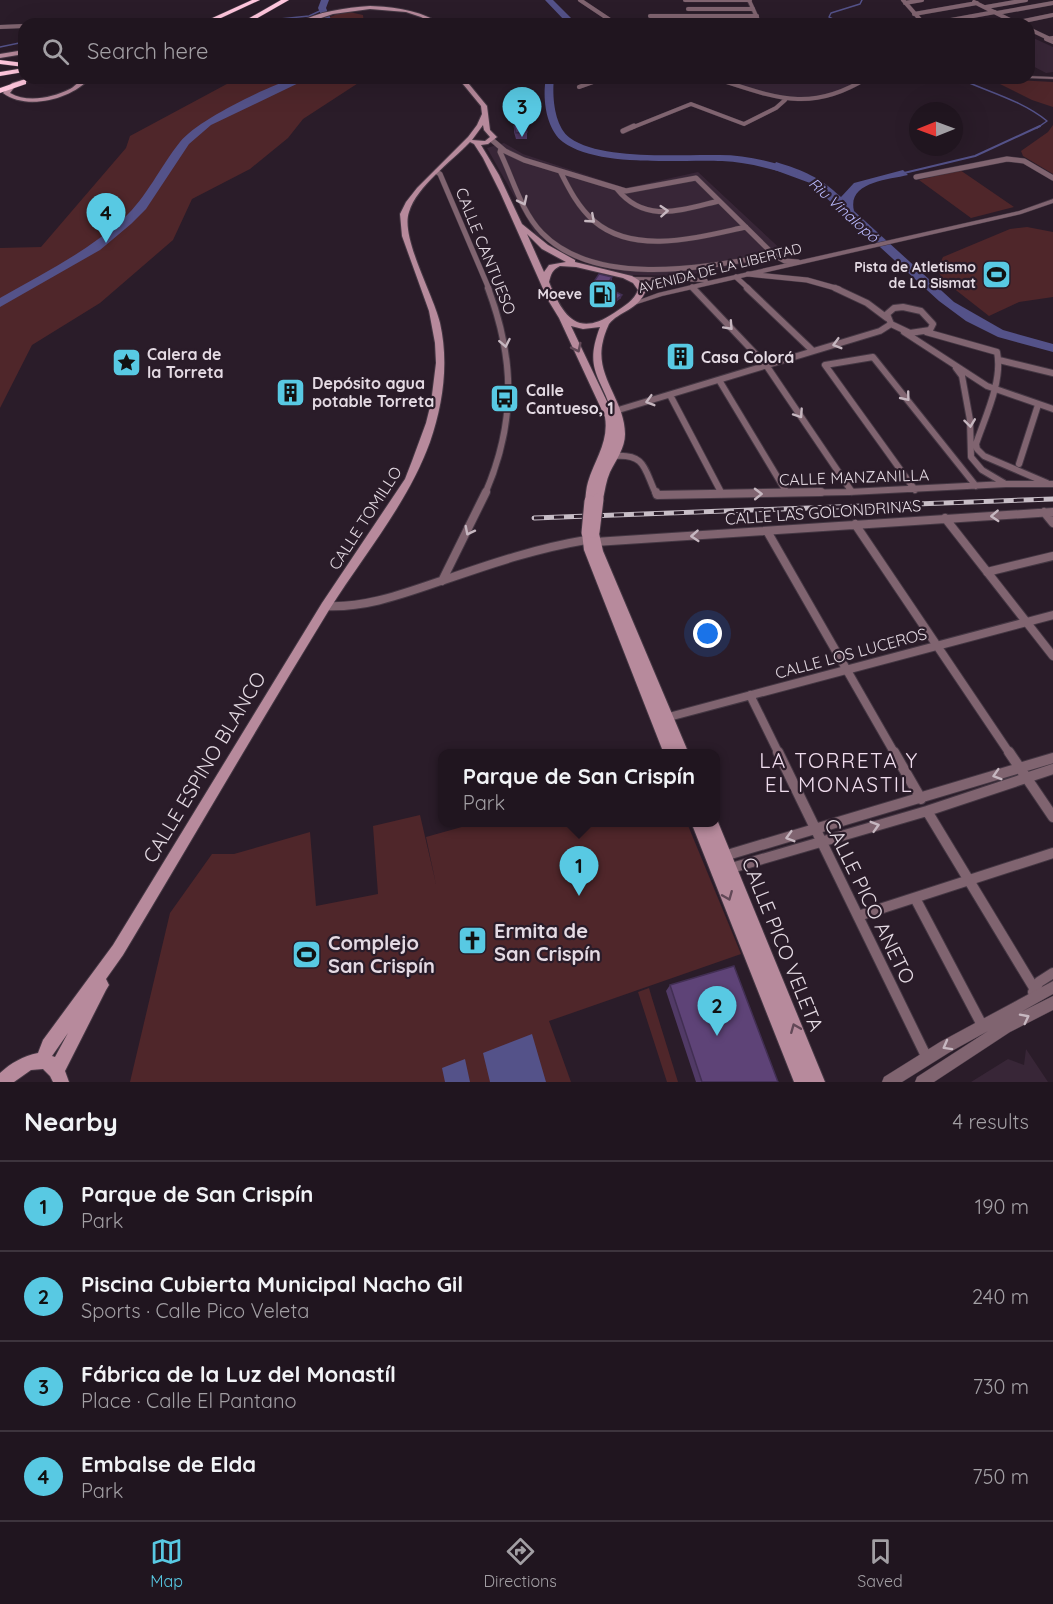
<!DOCTYPE html>
<html lang="en">
<head>
<meta charset="utf-8">
<style>
  :root { --surface:#20151f; --page:#281e28; --text:#f1f3f6; --muted:#a29fa4; --line:#3d343d; --accent:#58c9e3 }
  body { margin:0; font-family:Quicksand,sans-serif; background:var(--page); color:var(--text) }
  .compass { position:absolute; left:909px; top:102px; width:54px; height:54px; border-radius:50%; background:var(--surface); box-shadow:0 6px 24px #0002; rotate:269deg }
  .you { position:absolute; left:708px; top:634px; width:21px; height:21px; margin:-15px; border:4px solid #fff; border-radius:50%; background:#1a73e8; box-shadow:0 0 0 9px #1a73e833 }
  .badge { display:grid; place-items:center; width:39px; height:39px; border-radius:50%; background:var(--accent); color:#111; font-size:20px; font-weight:700 }
  .pin { position:absolute; translate:-50% -50px; filter:drop-shadow(0 2px 3px #0008) }
  .pin::after { content:''; position:absolute; top:32px; width:21px; height:18px; background:inherit; clip-path:polygon(0 0,100% 0,50% 100%) }
  .popup { position:absolute; left:438px; top:749px; width:282px; height:78px; box-sizing:border-box; display:grid; place-content:center; border-radius:12px; background:var(--surface); filter:drop-shadow(0 2px 4px #0005); font-size:20px; white-space:nowrap; color:var(--muted) }
  .popup b { font-size:22px; color:var(--text) }
  .popup::after { content:''; position:absolute; left:50%; top:100%; margin-left:-12px; border:12px solid transparent; border-top-color:var(--surface) }
  .list { margin:0; padding:0; list-style:none }
  h2 { display:flex; justify-content:space-between; align-items:center; height:78px; margin:0; padding:0 24px; font-size:26px }
  h2 small { font-size:20px; font-weight:400; color:var(--muted) }
  .list li { display:grid; grid-template-columns:39px 1fr auto; gap:18px; align-items:center; box-sizing:border-box; height:90px; padding:0 24px; border-top:2px solid var(--line) }
  .list b { display:block; font-size:22px; white-space:nowrap }
  .list p { margin:0; font-size:20px; white-space:nowrap; color:var(--muted) }
  .list em { font-size:20px; font-style:normal; color:var(--muted) }
  .icon { flex:none; width:33px; height:33px; fill:none; stroke:currentColor; stroke-width:2; stroke-linecap:round; stroke-linejoin:round }
  .map { position:relative; flex:none; width:1053px; height:1082px; overflow:hidden }
  .search { position:absolute; background:var(--surface); box-shadow:0 6px 24px #0002; left:18px; right:18px; top:18px; height:66px; display:flex; align-items:center; gap:15px; box-sizing:border-box; padding:0 21px; border-radius:18px; color:var(--muted); font-size:22px }
  .sheet { height:438px; background:var(--surface) }
  nav { display:flex; justify-content:space-around; align-items:center; box-sizing:border-box; height:84px; border-top:2px solid var(--line); background:var(--surface); font-size:16px; color:var(--muted) }
  nav a { display:grid; justify-items:center; gap:3px }
  nav .on { color:var(--accent) }
  .map>svg:first-child { display:block }
</style>
</head>
<body>
<div class="map">
<svg width="1053" height="1082" viewBox="0 0 1053 1082">
  <rect width="100%" height="100%" fill="#2a1c29"/>
  <!-- built -->
  <path fill="#382637" d="M 1029,36 L 1053,47 L 1053,72 L 1046,73 L 1029,64 Z
    M 721,78 L 865,78 L 839,91 L 809,99 L 768,94 Z
    M 504,143 L 523,154 L 626,188 L 698,172 L 788,256 L 683,276 L 631,275 L 577,259 L 536,235 L 487,148 Z
    M 1026,1049 L 1048,1082 L 971,1082 L 1008,1059 L 1024,1065 Z"/>
  <!-- green -->
  <path fill="#4f262a" d="M 345,11 L 363,15 L 364,24 L 312,24 Z
    M 238,78 L 366,78 L 303,119 L 288,138 L 250,169 L 192,199 L 173,240 L 100,303 L 32,345 L 0,408 L 0,248 L 41,247 L 126,148 L 130,136 Z
    M 995,79 L 1053,82 L 1053,107 L 1032,100 L 996,82 Z
    M 1053,125 L 1053,174 L 1023,156 L 1021,151 L 1048,132 Z
    M 960,170 L 1014,207 L 971,218 L 919,180 Z
    M 1027,227 L 1053,232 L 1053,297 L 1019,302 L 989,316 L 943,280 L 937,269 L 943,257 L 1010,229 Z
    M 420,815 L 436,884 L 426,837 L 476,823 L 687,823 L 741,954 L 549,1021 L 571,1082 L 130,1082 L 170,913 L 212,854 L 234,854 L 310,832 L 316,906 L 378,894 L 373,826 Z
    M 649,988 L 651,995 L 678,1082 L 667,1082 L 638,992 Z"/>
  <!-- water -->
  <path fill="#545289" d="M 776,162 C 805,171 819,177 841,197 L 854,183 L 903,170 L 908,175 C 887,180 847,182 854,211 L 954,302 L 1003,330 L 1053,344 L 1053,352 L 998,337 L 966,321 L 939,301 L 810,183 L 772,169 Z
    M 532,1034 L 546,1082 L 490,1082 L 483,1053 Z
    M 465,1059 L 470,1082 L 445,1082 L 442,1068 Z"/>
  <g fill="none" stroke-linecap="round" stroke-linejoin="round">
    <!-- stream-far1 -->
    <path stroke="#545289" stroke-width="1.5" d="M 260,21 L 309,16 L 322,10
      M 173,24 L 193,22
      M 842,24 L 829,17 L 831,13 L 860,4 L 862,0
      M 0,47 L 24,42
      M 958,78 C 988,92 1021,100 1047,121 L 1037,128"/>
    <!-- stream -->
    <path stroke="#545289" stroke-width="2" d="M 904,173 L 975,156 L 1040,126"/>
    <!-- river -->
    <path fill="#545289" fill-rule="evenodd" d="M 321,0 L 329,0 L 326,8 L 333,24 L 325,24 L 318,8 Z
      M 545,0 L 553,0 L 572,19 L 572,24 L 564,24 L 565,21 Z
      M 295,78 L 309,78 L 211,125 L 189,144 L 146,209 L 131,224 L 100,250 L 0,307 L 0,298 C 42,274 87,252 123,219 C 147,197 160,167 180,142 C 197,120 268,86 295,78 Z
      M 546,78 L 554,78 C 552,96 554,126 570,138 C 602,161 680,154 719,155 C 738,155 756,158 774,163 C 782,165 793,167 799,172 L 794,175 C 770,169 747,162 722,161 C 680,159 598,168 563,142 C 546,129 542,98 546,78 Z"/>
    <defs>
      <path id="minor-far4" d="M 580,0 L 616,24
        M 685,0 L 750,0
        M 903,0 L 924,24
        M 974,2 L 1018,24
        M 905,3 L 922,0
        M 986,7 L 1026,0
        M 688,9 L 753,9
        M 997,13 L 1053,3
        M 914,14 L 977,3
        M 650,16 L 757,16
        M 1014,23 L 1053,15
        M 929,24 L 995,12
        M 0,27 L 24,26
        M 1029,29 L 1048,38
        M 1053,38 L 1046,39 L 1053,42
        M 714,78 C 774,97 809,114 867,78
        M 579,87 L 604,78
        M 631,128 L 691,104 L 744,124 L 776,108 L 785,100"/>
      <path id="minor-far3" d="M 623,131 L 634,126
        M 492,140 L 505,151 L 524,160 L 626,191 L 696,178 L 774,255 L 785,261 L 798,262
        M 501,148 L 500,152 C 513,179 521,211 542,233 C 597,289 706,267 774,255
        M 560,171 C 569,189 578,207 594,221 C 635,256 699,237 746,227
        M 437,172 L 440,174 L 489,289
        M 916,177 L 1007,159 L 1024,161 L 1053,178
        M 617,189 C 645,224 681,210 719,201
        M 748,274 L 807,280 L 839,289
        M 736,277 L 749,289
        M 692,287 L 694,289"/>
      <path id="minor-far2" d="M 693,288 L 766,365 L 852,492
        M 747,288 L 813,351
        M 835,288 L 867,303 L 887,318
        M 903,307 L 921,311 L 933,324 L 930,330 L 910,333 L 891,324 L 887,314 L 894,308 Z
        M 904,332 L 987,386 L 1053,409
        M 926,332 L 997,352 C 1003,381 985,417 976,444 L 977,449 L 984,456 L 1047,483
        M 999,360 L 1053,373
        M 956,368 L 962,376 L 970,420 L 971,457 L 982,470 L 1004,483
        M 719,380 L 787,493
        M 670,395 L 722,494
        M 615,411 L 880,331 L 891,324
        M 615,456 C 646,454 644,469 656,494
        M 1019,464 L 1038,405
        M 915,490 L 825,365 L 873,357 L 976,486
        M 485,494 C 516,422 515,360 488,288
        M 725,494 L 849,492 L 1006,484 L 1053,484"/>
      <path id="minor-far1" d="M 656,492 L 657,495 L 821,492
        M 1044,512 L 1053,523
        M 945,518 L 1053,656
        M 855,524 L 1010,754
        M 767,531 L 895,754
        M 595,542 L 1053,512
        M 987,572 L 1053,556
        M 442,581 L 486,492
        M 326,606 C 369,608 407,592 447,579 C 493,563 538,548 586,540
        M 750,695 L 779,754
        M 665,718 L 1053,615"/>
      <path id="minor" d="M 778,752 L 927,1058
        M 894,752 L 921,799
        M 1009,752 L 1053,817
        M 927,811 L 1034,988
        M 724,856 L 1053,758
        M 728,869 L 927,811 L 1053,769
        M 915,898 L 983,1027
        M 858,916 L 1053,853
        M 1033,992 L 1039,982 L 1053,973"/>
      <path id="tertiary" d="M 747,0 L 751,0 L 762,24 L 758,24 Z
        M 1029,76 L 1053,77 L 1053,79 L 1027,78 L 1029,78 Z
        M 1053,199 L 1053,203 L 1021,214 L 662,296 L 634,305 L 631,303 L 658,293 L 704,282 L 632,280 L 632,278 L 634,277 L 705,278 L 707,279 L 708,281 L 1019,211 Z
        M 1053,981 L 1053,994 L 1021,1012 L 1053,996 L 1053,1010 L 1010,1032 L 934,1082 L 915,1082 L 917,1077 L 988,1031 L 950,1052 L 902,1082 L 882,1082 L 884,1077 L 940,1042 Z"/>
      <path id="secondary" d="M 370,6 C 394,7 420,10 441,24 L 434,24 L 421,17 L 406,12 L 370,9 L 333,14 L 303,24 L 296,24 C 318,11 345,8 370,6 Z
        M 24,50 L 24,54 L 0,58 L 0,54 Z
        M 29,78 L 38,78 L 16,85 L 10,93 C 27,103 52,98 70,89 C 77,85 81,78 90,78 C 72,99 27,111 3,93 L 12,83 Z
        M 458,78 L 464,78 L 487,106 L 490,130 L 497,137 L 488,144 L 481,145 L 499,175 L 522,224 L 548,245 L 575,260 L 575,262 L 632,276 L 640,281 L 646,290 C 638,311 619,311 609,324 C 607,328 604,336 603,341 C 594,376 625,400 625,434 C 625,448 616,460 610,472 C 606,481 605,490 603,499 L 602,502 L 595,502 L 590,505 L 585,501 C 586,495 586,488 588,482 C 595,459 609,442 605,417 L 559,318 L 548,300 L 500,192 L 483,158 L 474,144 L 470,142 C 451,162 417,186 409,212 C 400,237 434,296 440,323 C 449,363 443,404 430,442 C 408,503 363,556 329,610 C 259,724 192,840 123,955 L 106,979 L 109,985 L 106,990 L 65,1071 L 69,1082 L 53,1082 L 50,1076 L 43,1069 L 31,1070 L 14,1082 L 0,1082 L 0,1073 C 11,1063 23,1056 38,1053 L 43,1040 L 113,945 L 322,603 L 405,479 L 412,461 L 426,423 L 431,403 L 436,363 L 435,343 L 429,311 L 402,236 L 400,214 L 406,202 L 417,188 L 468,137 L 477,125 L 482,114 L 481,106 ZM 483,125 L 484,130 L 490,137 L 485,141 L 472,140 ZM 527,234 L 542,249 L 566,262 L 549,265 L 544,272 ZM 560,266 L 576,267 L 623,278 L 633,283 L 638,290 C 634,301 624,306 614,313 C 577,338 563,316 549,282 C 551,274 552,270 560,266 ZM 571,326 L 583,329 L 600,327 C 584,369 600,375 612,412 ZM 68,1033 L 55,1057 L 52,1056 Z
        M 594,528 L 598,529 L 603,551 L 689,754 L 664,754 L 584,550 L 582,533 L 583,530 Z
        M 716,817 L 718,822 L 825,1082 L 794,1082 L 691,822 L 716,822 Z"/>
      <path id="motorway" d="M 252,0 L 260,0 L 208,24 L 199,24 Z
        M 281,0 L 289,0 L 247,24 L 239,24 Z
        M 0,60 L 24,63 L 24,67 L 0,64 Z
        M 24,68 L 24,72 L 0,76 L 0,72 Z
        M 23,80 L 26,80 L 26,84 L 0,93 L 0,88 Z"/>
    </defs>
    <!-- minor-far4 casing -->
    <use href="#minor-far4" stroke="#443743" stroke-width="4.5"/>
    <!-- minor-far3 casing -->
    <use href="#minor-far3" stroke="#443743" stroke-width="6"/>
    <!-- minor-far2 casing -->
    <use href="#minor-far2" stroke="#443743" stroke-width="8"/>
    <!-- minor-far1 casing -->
    <use href="#minor-far1" stroke="#443743" stroke-width="10"/>
    <!-- minor casing -->
    <use href="#minor" stroke="#443743" stroke-width="12"/>
    <!-- tertiary casing -->
    <use href="#tertiary" stroke="#443743" stroke-width="1"/>
    <!-- secondary casing -->
    <use href="#secondary" stroke="#443743" stroke-width="2"/>
    <!-- motorway casing -->
    <use href="#motorway" stroke="#443743" stroke-width="1"/>
    <!-- minor-far4 -->
    <use href="#minor-far4" stroke="#806470" stroke-width="4"/>
    <!-- minor-far3 -->
    <use href="#minor-far3" stroke="#806470" stroke-width="5"/>
    <!-- minor-far2 -->
    <use href="#minor-far2" stroke="#806470" stroke-width="6"/>
    <!-- minor-far1 -->
    <use href="#minor-far1" stroke="#806470" stroke-width="8"/>
    <!-- minor -->
    <use href="#minor" stroke="#806470" stroke-width="10"/>
    <!-- tertiary -->
    <use href="#tertiary" fill="#806470" fill-rule="evenodd"/>
    <!-- secondary -->
    <use href="#secondary" fill="#b78a9c" fill-rule="evenodd"/>
    <!-- motorway -->
    <use href="#motorway" fill="#ffc6dd" fill-rule="evenodd"/>
    <defs>
      <path id="rail" d="M 534,518 L 1053,499"/>
    </defs>
    <!-- rail casing -->
    <use href="#rail" stroke="#c8bec7" stroke-width="5"/>
    <!-- rail -->
    <use href="#rail" stroke="#2a1c29" stroke-width="3" stroke-dasharray="10" stroke-linecap="butt"/>
    <defs>
      <path id="secondary-bridge" d="M 594,532 L 598,499
        M 587,533 L 590,501"/>
    </defs>
    <!-- secondary-bridge casing -->
    <use href="#secondary-bridge" stroke="#443743" stroke-width="13" stroke-linecap="butt"/>
    <!-- secondary-bridge -->
    <use href="#secondary-bridge" stroke="#b78a9c" stroke-width="11"/>
  </g>
  <!-- wall -->
  <path fill="#513a66" d="M 514,126 L 527,132 L 527,139 L 516,139 L 514,132 Z
    M 612,277 L 612,280 L 607,288 L 621,298 L 613,304 L 599,297 L 596,299 L 591,290 L 591,286 Z
    M 671,348 L 691,353 L 690,359 L 677,363 L 670,355 Z
    M 281,384 L 297,387 L 299,393 L 289,398 L 283,391 Z
    M 670,985 L 778,1082 L 696,1082 L 666,991 Z"/>
  <!-- shaded-wall -->
  <path fill="#422f53" d="M 622,295 L 621,298 L 613,304 L 614,301 Z
    M 691,353 L 690,359 L 677,363 L 678,356 Z
    M 297,387 L 299,393 L 289,398 L 287,391 Z"/>
  <!-- building -->
  <path fill="#5e4377" stroke="#422f53" stroke-width="1.5" d="M 525,125 L 527,132 L 516,133 L 514,126 Z
    M 599,274 L 612,277 L 606,287 L 622,295 L 614,301 L 599,293 L 596,295 L 591,286 Z
    M 685,344 L 691,353 L 678,356 L 671,348 Z
    M 291,380 L 297,387 L 287,391 L 281,384 Z
    M 734,966 L 778,1082 L 702,1082 L 670,985 Z"/>
  <!-- one-way arrows -->
  <defs><path id="oneway-chevron" d="M-2-3.5L2.5 0L-2 3.5" fill="none" stroke-width="1.6" stroke-linecap="round" stroke-linejoin="round" transform="scale(1.5)"/></defs>
  <g stroke="#c6b7c0">
    <use href="#oneway-chevron" transform="translate(523 201) rotate(64)"/>
    <use href="#oneway-chevron" transform="translate(664 211) rotate(-4)"/>
    <use href="#oneway-chevron" transform="translate(591 219) rotate(41)"/>
    <use href="#oneway-chevron" transform="translate(729 326) rotate(47)"/>
    <use href="#oneway-chevron" transform="translate(505 343) rotate(79)"/>
    <use href="#oneway-chevron" transform="translate(837 344) rotate(164)"/>
    <use href="#oneway-chevron" transform="translate(906 397) rotate(51)"/>
    <use href="#oneway-chevron" transform="translate(650 401) rotate(164)"/>
    <use href="#oneway-chevron" transform="translate(799 414) rotate(56)"/>
    <use href="#oneway-chevron" transform="translate(970 423) rotate(83)"/>
    <use href="#oneway-chevron" transform="translate(758 494) rotate(-1)"/>
    <use href="#oneway-chevron" transform="translate(995 516) rotate(177)"/>
    <use href="#oneway-chevron" transform="translate(469 531) rotate(117)"/>
    <use href="#oneway-chevron" transform="translate(695 536) rotate(176)"/>
    <use href="#oneway-chevron" transform="translate(997 775) rotate(163)"/>
    <use href="#oneway-chevron" transform="translate(875 826) rotate(-16)"/>
    <use href="#oneway-chevron" transform="translate(790 837) rotate(164)"/>
    <use href="#oneway-chevron" transform="translate(1025 1018) rotate(-27)"/>
    <use href="#oneway-chevron" transform="translate(947 1046) rotate(151)"/>
  </g>
  <g stroke="#624857">
    <use href="#oneway-chevron" transform="translate(577 348) rotate(64)"/>
    <use href="#oneway-chevron" transform="translate(728 896) rotate(68)"/>
    <use href="#oneway-chevron" transform="translate(795 1028) rotate(-112)"/>
  </g>
  <!-- icons -->
  <defs>
    <symbol id="stadium-square" viewBox="-11 -11 22 22"><rect x="-9" y="-9" width="18" height="18" rx="4" fill="#58c9e3" stroke="#2a1c29"/><path d="M0-5a6.5 5 0 1 0 0 10a6.5 5 0 1 0 0-10ZM-3.5-1.8h7v3.6h-7Z" fill="#111"/></symbol>
    <symbol id="fuel-square" viewBox="-11 -11 22 22"><rect x="-9" y="-9" width="18" height="18" rx="4" fill="#58c9e3" stroke="#2a1c29"/><path d="M-5.5-6h7V0h2V4h1.3V-2.5L3-4.5l.8-.8L6-3V5H2.5V1h-1V6h-7ZM-4.2-4.7v3.2H.2V-4.7Z" fill="#111"/></symbol>
    <symbol id="building-square" viewBox="-11 -11 22 22"><rect x="-9" y="-9" width="18" height="18" rx="4" fill="#58c9e3" stroke="#2a1c29"/><path d="M-4-6H4V6H1V3H-1V6H-4ZM-2.5-4.3h1.7v1.8h-1.7ZM.8-4.3h1.7v1.8H.8ZM-2.5-1h1.7V.8h-1.7ZM.8-1h1.7V.8H.8Z" fill="#111"/></symbol>
    <symbol id="sight-square" viewBox="-11 -11 22 22"><rect x="-9" y="-9" width="18" height="18" rx="4" fill="#58c9e3" stroke="#2a1c29"/><path d="M0-6L1.8-2.2L6-1.7L2.9 1.2L3.7 5.4L0 3.3L-3.7 5.4L-2.9 1.2L-6-1.7L-1.8-2.2Z" fill="#111"/></symbol>
    <symbol id="bus-square" viewBox="-11 -11 22 22"><rect x="-9" y="-9" width="18" height="18" rx="4" fill="#58c9e3" stroke="#2a1c29"/><path d="M-5-6H5V4H4V6H2V4H-2V6H-4V4H-5ZM-3.5-4V0h7V-4ZM-3.5 1.2v1.5H-2V1.2ZM2 1.2v1.5H3.5V1.2Z" fill="#111"/></symbol>
    <symbol id="church-square" viewBox="-11 -11 22 22"><rect x="-9" y="-9" width="18" height="18" rx="4" fill="#58c9e3" stroke="#2a1c29"/><path d="M-1.2-6h2.4v3.5h3.3v2.4h-3.3V6h-2.4V-.1h-3.3v-2.4h3.3Z" fill="#111"/></symbol>
  </defs>
  <g fill-rule="evenodd">
    <use href="#stadium-square" x="980" y="258" width="33" height="33"/>
    <use href="#fuel-square" x="586" y="278" width="33" height="33"/>
    <use href="#building-square" x="664" y="340" width="33" height="33"/>
    <use href="#sight-square" x="110" y="346" width="33" height="33"/>
    <use href="#building-square" x="274" y="376" width="33" height="33"/>
    <use href="#bus-square" x="488" y="382" width="33" height="33"/>
    <use href="#church-square" x="456" y="924" width="33" height="33"/>
    <use href="#stadium-square" x="290" y="938" width="33" height="33"/>
  </g>
  <g text-anchor="middle" dominant-baseline="central" stroke-width="4.5" stroke-linejoin="round" paint-order="stroke">
    <!-- far-poi labels -->
    <g font-size="14" font-weight="bold" fill="#e4dae3" stroke="#2a1c29" text-anchor="end">
      <text x="976" y="267">Pista de Atletismo<tspan x="976" dy="16">de La Sismat</tspan></text>
      <text x="582" y="294">Moeve</text>
    </g>
    <!-- far-street labels -->
    <g font-size="14" fill="#e4dae3" stroke="#2a1c29">
      <text transform="translate(720 268) rotate(-14)">AVENIDA DE LA LIBERTAD</text>
    </g>
    <!-- far-water labels -->
    <g font-size="15" font-style="italic" fill="#bbbbfe" stroke="#2a1c29">
      <text transform="translate(844 210) rotate(42)">Riu Vinalopó</text>
    </g>
    <!-- street labels -->
    <g font-size="16" fill="#e4dae3" stroke="#2a1c29">
      <text transform="translate(486 251) rotate(68)">CALLE CANTUESO</text>
      <text transform="translate(854 477) rotate(-2)">CALLE MANZANILLA</text>
      <text transform="translate(823 512) rotate(-4)">CALLE LAS GOLONDRINAS</text>
      <text transform="translate(365 518) rotate(-57)">CALLE TOMILLO</text>
      <text transform="translate(851 653) rotate(-15)">CALLE LOS LUCEROS</text>
    </g>
    <!-- poi labels -->
    <g font-size="16" font-weight="bold" fill="#e4dae3" stroke="#2a1c29" text-anchor="start">
      <text x="147" y="354">Calera de<tspan x="147" dy="18">la Torreta</tspan></text>
      <text x="701" y="357">Casa Colorá</text>
      <text x="312" y="383">Depósito agua<tspan x="312" dy="18">potable Torreta</tspan></text>
      <text x="526" y="390">Calle<tspan x="526" dy="18">Cantueso, 1</tspan></text>
    </g>
    <!-- near-street labels -->
    <g font-size="20" fill="#e4dae3" stroke="#2a1c29">
      <text transform="translate(204 767) rotate(-59)">CALLE ESPINO BLANCO</text>
      <text transform="translate(870 901) rotate(64)">CALLE PICO ANETO</text>
      <text transform="translate(783 944) rotate(68)">CALLE PICO VELETA</text>
    </g>
    <!-- near-poi labels -->
    <g font-size="20" font-weight="bold" fill="#e4dae3" stroke="#2a1c29" text-anchor="start">
      <text x="494" y="930">Ermita de<tspan x="494" dy="23">San Crispín</tspan></text>
      <text x="328" y="942">Complejo<tspan x="328" dy="23">San Crispín</tspan></text>
    </g>
    <!-- near-neighbourhood labels -->
    <g font-size="21" letter-spacing="1.5" fill="#f0ddee" stroke="#2a1c29">
      <text x="839" y="760">LA TORRETA Y<tspan x="839" dy="24">EL MONASTIL</tspan></text>
    </g>
  </g>
</svg>
<svg class="compass" viewBox="-18 -18 36 36"><path d="M0-13l5 13h-10z" fill="#e53935"/><path d="M0 13l5-13h-10z" fill="#a29fa4"/></svg>
<div class="you"></div>
<div class="pin badge" style="left:579px;top:896px">1</div>
<div class="popup"><b>Parque de San Crispín</b>Park</div>
<div class="pin badge" style="left:717px;top:1036px">2</div>
<div class="pin badge" style="left:522px;top:137px">3</div>
<div class="pin badge" style="left:106px;top:243px">4</div>
<div class="search"><svg class="icon" aria-label="search" viewBox="0 0 24 24"><circle cx="10" cy="10" r="6"/><path d="M15 15l6 6"/></svg>Search here</div>
</div>
<section class="sheet">
<h2>Nearby<small>4 results</small></h2>
<ul class="list">
<li><span class="badge">1</span><div><b>Parque de San Crispín</b><p>Park</p></div><em>190 m</em></li>
<li><span class="badge">2</span><div><b>Piscina Cubierta Municipal Nacho Gil</b><p>Sports · Calle Pico Veleta</p></div><em>240 m</em></li>
<li><span class="badge">3</span><div><b>Fábrica de la Luz del Monastíl</b><p>Place · Calle El Pantano</p></div><em>730 m</em></li>
<li><span class="badge">4</span><div><b>Embalse de Elda</b><p>Park</p></div><em>750 m</em></li>
</ul>
</section>
<nav>
<a class="on"><svg class="icon" aria-label="map" viewBox="0 0 24 24"><path d="M3 6l6-2 6 2 6-2v14l-6 2-6-2-6 2zM9 4v14M15 6v14"/></svg>Map</a>
<a><svg class="icon" aria-label="directions" viewBox="0 0 24 24"><path d="M12 3l9 9-9 9-9-9zM9 14v-3h6M13 9l2 2-2 2"/></svg>Directions</a>
<a><svg class="icon" aria-label="saved" viewBox="0 0 24 24"><path d="M7 4h10v16l-5-4-5 4z"/></svg>Saved</a>
</nav>
</body>
</html>
